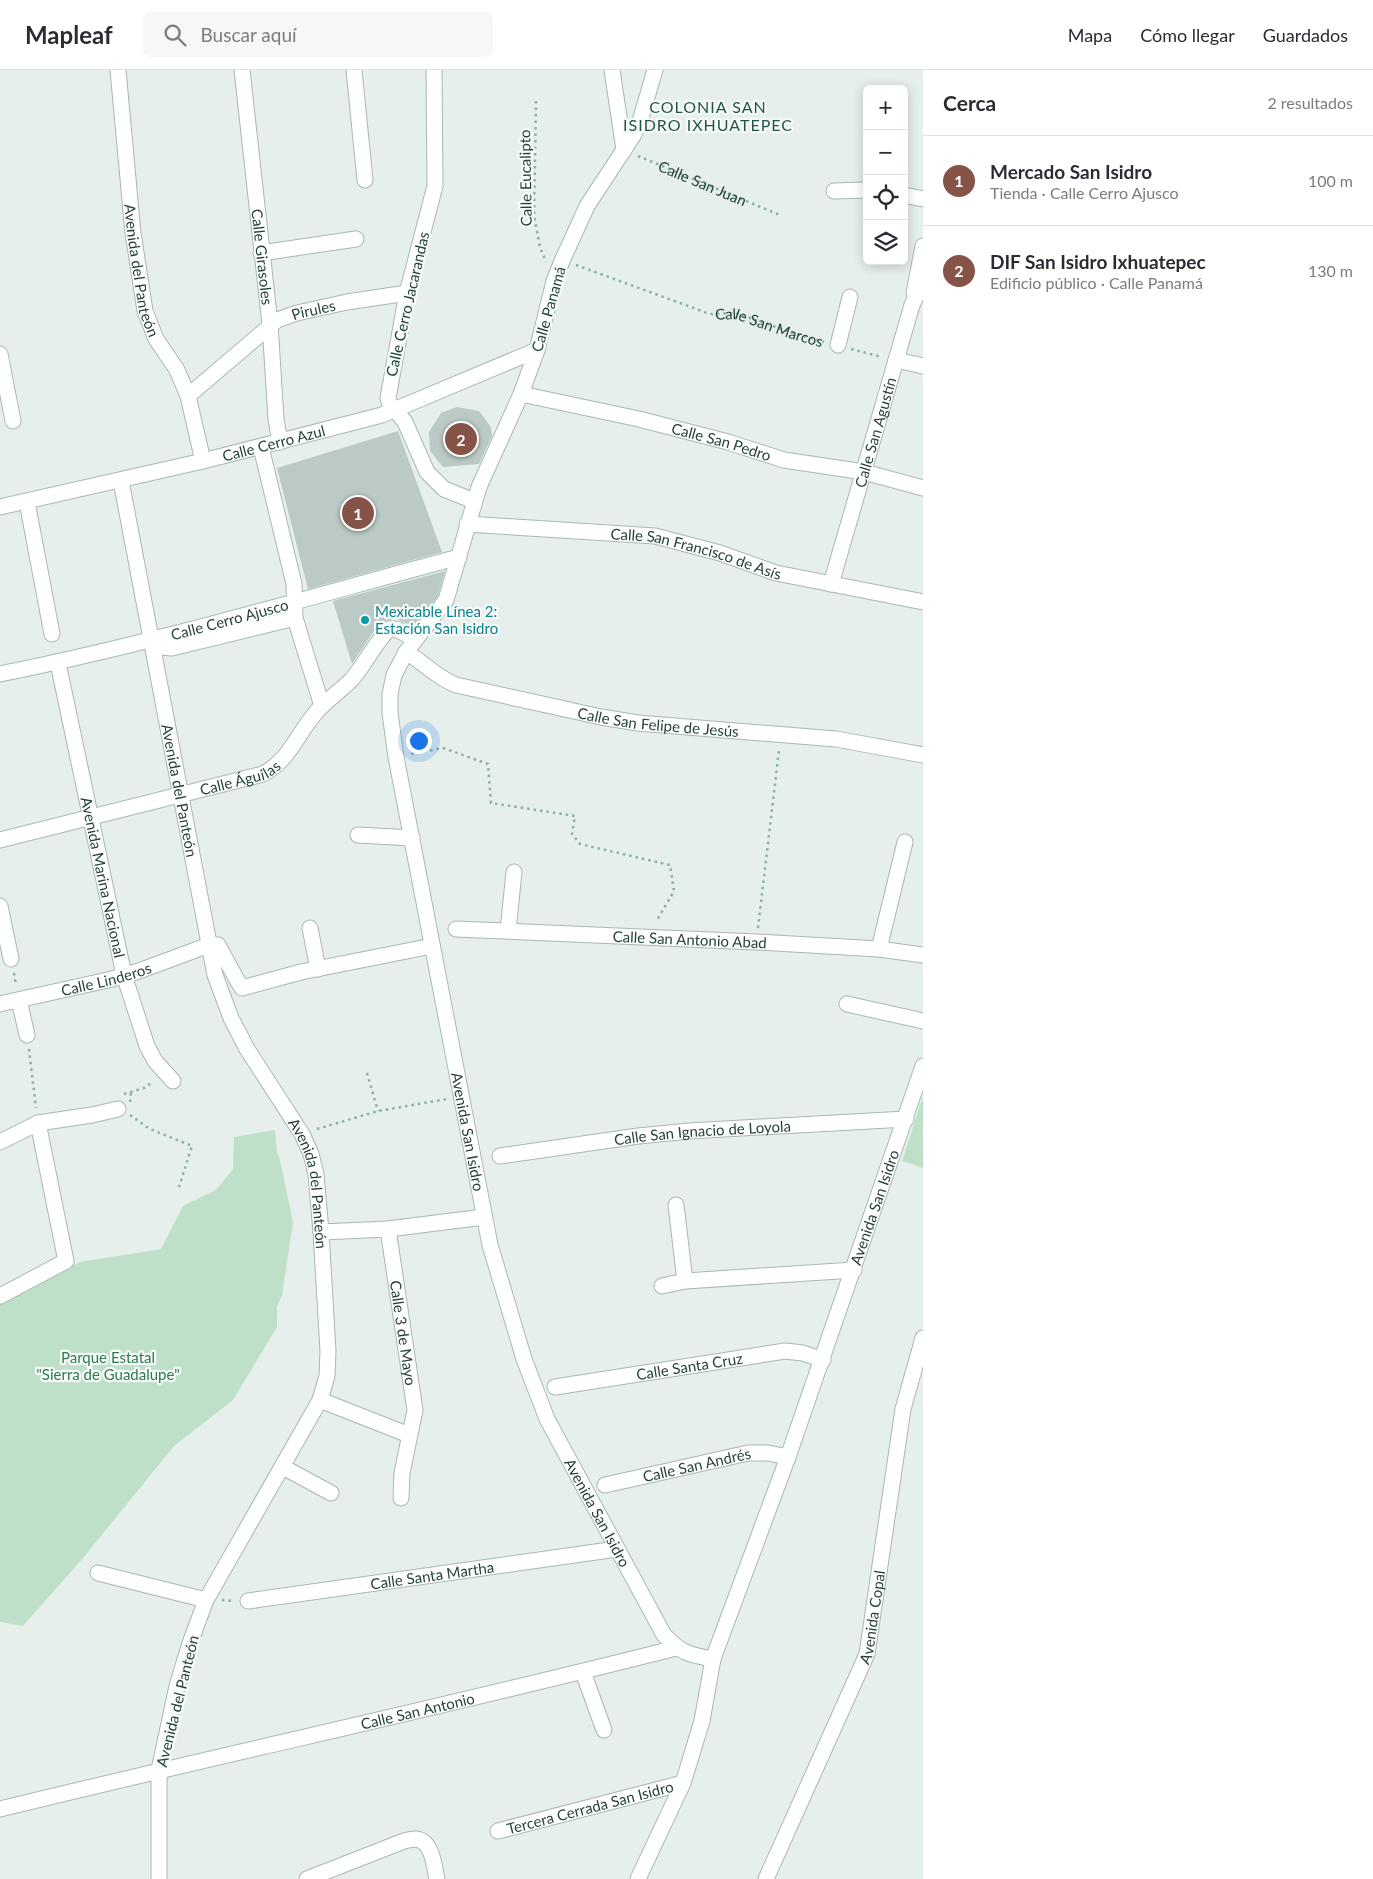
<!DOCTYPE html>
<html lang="es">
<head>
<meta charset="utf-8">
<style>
  :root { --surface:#fff; --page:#f7f7f7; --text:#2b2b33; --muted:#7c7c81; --line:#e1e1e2; --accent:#855347 }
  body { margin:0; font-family:Lato,sans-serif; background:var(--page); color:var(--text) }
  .controls { position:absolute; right:15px; top:15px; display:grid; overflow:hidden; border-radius:8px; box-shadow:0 2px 12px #0003 }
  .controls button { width:45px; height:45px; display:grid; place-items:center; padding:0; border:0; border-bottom:1px solid var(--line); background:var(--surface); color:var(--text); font:25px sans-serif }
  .you { position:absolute; left:418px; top:670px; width:18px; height:18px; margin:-12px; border:4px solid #fff; border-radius:50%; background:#1a73e8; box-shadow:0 0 0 8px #1a73e833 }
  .badge { display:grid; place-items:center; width:32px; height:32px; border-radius:50%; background:var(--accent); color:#fff; font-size:16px; font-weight:700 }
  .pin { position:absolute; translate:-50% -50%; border:2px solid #fff; box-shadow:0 1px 5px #0006 }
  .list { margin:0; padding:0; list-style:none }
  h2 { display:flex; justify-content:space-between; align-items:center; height:65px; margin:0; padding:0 20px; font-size:21px }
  h2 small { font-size:16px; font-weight:400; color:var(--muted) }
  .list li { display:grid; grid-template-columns:32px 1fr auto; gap:15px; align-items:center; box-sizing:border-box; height:90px; padding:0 20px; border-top:1px solid var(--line) }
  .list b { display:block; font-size:19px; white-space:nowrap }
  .list p { margin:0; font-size:16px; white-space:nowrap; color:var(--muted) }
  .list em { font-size:16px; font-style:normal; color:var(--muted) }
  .icon { flex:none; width:28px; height:28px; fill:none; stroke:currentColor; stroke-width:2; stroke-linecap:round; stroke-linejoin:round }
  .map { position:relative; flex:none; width:923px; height:1809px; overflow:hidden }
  header { display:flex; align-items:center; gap:30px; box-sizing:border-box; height:70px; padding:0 25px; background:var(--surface); border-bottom:1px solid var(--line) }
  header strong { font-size:24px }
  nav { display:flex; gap:28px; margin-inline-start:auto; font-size:18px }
  .search { width:350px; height:45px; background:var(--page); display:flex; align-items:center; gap:12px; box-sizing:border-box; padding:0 18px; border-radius:8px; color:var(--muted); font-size:19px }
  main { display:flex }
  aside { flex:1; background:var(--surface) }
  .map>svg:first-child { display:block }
</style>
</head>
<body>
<header>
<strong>Mapleaf</strong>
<div class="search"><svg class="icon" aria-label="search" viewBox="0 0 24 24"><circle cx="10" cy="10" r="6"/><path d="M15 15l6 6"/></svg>Buscar aquí</div>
<nav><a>Mapa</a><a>Cómo llegar</a><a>Guardados</a></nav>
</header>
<main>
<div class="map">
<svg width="923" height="1809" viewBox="0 0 923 1809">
  <rect width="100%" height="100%" fill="#e6efeb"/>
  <!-- green -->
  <path fill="#bfe0c8" d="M 923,1026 L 923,1098 L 902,1091 Z
    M 275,1060 L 277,1084 L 279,1086 L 293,1152 L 282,1225 L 277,1237 L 277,1257 L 233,1330 L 174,1376 L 83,1488 L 23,1556 L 0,1552 L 0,1232 L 80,1192 L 161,1179 L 183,1136 L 216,1120 L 233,1099 L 234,1067 Z"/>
  <!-- building -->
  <path fill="#bbcac4" d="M 457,337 L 479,341 L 491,357 L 492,366 L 479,394 L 443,397 L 430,381 L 429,362 L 441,343 Z
    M 398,361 L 442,482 L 308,519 L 277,398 Z
    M 445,501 L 438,526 L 413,557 L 393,547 L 391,550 L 385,551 L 371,565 L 352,594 L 333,531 Z"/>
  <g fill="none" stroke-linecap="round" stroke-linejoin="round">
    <defs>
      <g id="street">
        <path id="s3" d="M 118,0 L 133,163 L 145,241 L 156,269 L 177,300 L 188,326 L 203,391"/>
        <path id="s4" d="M 242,0 L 270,254 L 276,349 L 280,372"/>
        <path d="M 354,0 L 365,110"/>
        <path d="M 434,0 L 435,116 L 407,223 L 388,328 L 390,334 L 405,352 L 427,402 L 444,419 L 474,431"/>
        <path d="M 612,0 L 624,80"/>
        <path d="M 834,121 L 867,120"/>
        <path d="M 904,125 L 923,129"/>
        <path d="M 261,183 L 356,169"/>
        <path d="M 914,223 L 923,176"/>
        <path d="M 838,275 L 850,227"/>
        <path d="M 0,284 L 13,351"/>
        <path d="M 896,290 L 923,296"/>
        <path id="s5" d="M 521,324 L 639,349 L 728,372 L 784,390 L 864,402 L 923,418"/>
        <path id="s6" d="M 188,326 L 277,250 L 297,243 L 347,232 L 407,223"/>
        <path d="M 261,377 L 294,514 L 295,548 L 322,636"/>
        <path id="s7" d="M 121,411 L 215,905 L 231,948 L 247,979 L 302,1064 L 311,1084 L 316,1104 L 321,1162 L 328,1281 L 327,1306 L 320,1330 L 206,1530 L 190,1573 L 177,1616 L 159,1700 L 159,1809"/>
        <path d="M 27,432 L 52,564"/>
        <path id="s8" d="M 0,437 L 203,391 L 382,345 L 537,280"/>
        <path id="s9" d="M 467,454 L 655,466 L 720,483 L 776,503 L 923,532"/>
        <path id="s10" d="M 831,514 L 912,235 L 923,212"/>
        <path d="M 151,571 L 161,577 L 172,578 L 295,548"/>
        <path id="s11" d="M 406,582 C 423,592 437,608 456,615 L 601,647 L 638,653 L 836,669 L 923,685"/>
        <path id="s12" d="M 58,593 L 124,905 L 147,976 L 155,991 L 173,1011"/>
        <path d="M 358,765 L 412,768"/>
        <path id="s13" d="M 0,770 L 263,704 C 288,691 296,667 313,646 C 324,631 340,622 352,609 C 366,593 374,574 389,559 L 396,559 L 415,569"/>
        <path d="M 0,836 L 11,889"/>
        <path d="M 310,858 L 318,899"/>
        <path id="s14" d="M 456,859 L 757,872 L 879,879 L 923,885"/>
        <path d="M 508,861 L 514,802"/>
        <path d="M 879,879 L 905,772"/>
        <path d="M 19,930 L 27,965"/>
        <path id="s15" d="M 0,934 L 112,909 L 139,901 L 209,875 L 218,875 L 237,910 L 242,918 L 301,902 L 432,876"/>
        <path d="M 847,934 L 923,951"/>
        <path d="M 0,1072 L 38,1053 L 92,1045 L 118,1039"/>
        <path id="s16" d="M 500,1086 L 638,1066 L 689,1061 L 906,1049"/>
        <path d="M 676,1135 L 685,1211"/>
        <path id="s17" d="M 388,1159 L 415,1340 L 402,1403 L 401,1428"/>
        <path d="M 321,1162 L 388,1159 L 484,1147"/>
        <path d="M 662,1216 L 685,1211 L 854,1200"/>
        <path d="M 0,1226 L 66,1191 L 38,1053"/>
        <path id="s18" d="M 555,1317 L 785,1281 L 803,1283 L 823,1290"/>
        <path d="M 320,1330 L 409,1365"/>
        <path d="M 283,1397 L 331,1423"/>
        <path id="s19" d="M 605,1415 L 748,1383 L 768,1383 L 788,1387"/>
        <path d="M 98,1503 L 206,1530"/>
        <path id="s20" d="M 248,1531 L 617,1479"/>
        <path d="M 583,1602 L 604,1660"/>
        <path id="s21" d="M 0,1739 C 225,1684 452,1635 676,1578"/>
        <path id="s22" d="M 498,1761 L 683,1713"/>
        <path d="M 307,1809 L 404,1771 C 408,1770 413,1769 416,1769 C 433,1771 434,1797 437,1809"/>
        <path d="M 638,1809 L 683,1713 L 702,1651 L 713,1589"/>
        <path id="s23" d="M 766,1809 L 867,1584 L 903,1339 L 923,1268"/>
      </g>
      <g id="secondary">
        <path id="s24" d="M 655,0 L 640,51 L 633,66 L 587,136 L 562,191 L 554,211 L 537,280 L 521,324 L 479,417 L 446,530 L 406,582 L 394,605 L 390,624 L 390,643 L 396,687 L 490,1175 L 524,1289 L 547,1349 L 664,1565 C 681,1583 689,1585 713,1589 L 788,1387 L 923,996"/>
        <path id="s25" d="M 0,604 C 155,573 306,528 459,487"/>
      </g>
    </defs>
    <!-- street casing -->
    <use href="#street" stroke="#a8b8b2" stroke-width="17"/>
    <!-- secondary casing -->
    <use href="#secondary" stroke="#a4bbb3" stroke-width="17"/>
    <!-- path -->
    <g stroke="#86b3a5" stroke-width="2.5" stroke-dasharray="2.5 4" stroke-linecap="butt">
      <path d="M 536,31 L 534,146 L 540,177 L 546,192"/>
      <path id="s1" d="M 638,86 L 782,146"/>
      <path id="s2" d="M 576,195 L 710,244 L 736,243 L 793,263 L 824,272"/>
      <path d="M 851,279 L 882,287"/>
      <path d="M 411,684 L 443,678 L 488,694 L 491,733 L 575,746 L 572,764 L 580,774 L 670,795 L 674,821 L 656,852"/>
      <path d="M 758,858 L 779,680"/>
      <path d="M 14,903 L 16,915"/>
      <path d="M 29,979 L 36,1038"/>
      <path d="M 367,1003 L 378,1041"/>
      <path d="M 124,1024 L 144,1018 L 153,1012"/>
      <path d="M 130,1032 L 131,1022"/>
      <path d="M 130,1045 L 150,1059 L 192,1076 L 179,1117"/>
      <path d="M 317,1059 L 378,1041 L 447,1029"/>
      <path d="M 222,1530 L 234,1531"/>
    </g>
    <!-- street -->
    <use href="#street" stroke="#fff" stroke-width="15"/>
    <!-- secondary -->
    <use href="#secondary" stroke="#fff" stroke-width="15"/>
  </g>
  <!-- markers -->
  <circle fill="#0f9aa8" stroke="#f7fbf9" stroke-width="2" cx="365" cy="550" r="5"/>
  <g text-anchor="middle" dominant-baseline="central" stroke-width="4.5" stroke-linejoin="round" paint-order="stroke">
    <!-- street labels -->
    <g font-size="15" fill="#24423a" stroke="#f7fbf9">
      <text transform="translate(525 108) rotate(-91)">Calle Eucalipto</text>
      <text stroke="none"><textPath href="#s1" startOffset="70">Calle San Juan</textPath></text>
      <text stroke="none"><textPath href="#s4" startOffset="188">Calle Girasoles</textPath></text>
      <text stroke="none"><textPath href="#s3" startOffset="202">Avenida del Panteón</textPath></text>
      <text transform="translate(407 234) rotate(-77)">Calle Cerro Jacarandas</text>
      <text transform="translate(548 239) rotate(-74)">Calle Panamá</text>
      <text stroke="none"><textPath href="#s6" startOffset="155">Pirules</textPath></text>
      <text stroke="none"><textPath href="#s2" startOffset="204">Calle San Marcos</textPath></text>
      <text stroke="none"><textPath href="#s10" startOffset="158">Calle San Agustín</textPath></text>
      <text stroke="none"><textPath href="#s5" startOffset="206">Calle San Pedro</textPath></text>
      <text stroke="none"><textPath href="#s8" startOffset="281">Calle Cerro Azul</textPath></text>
      <text stroke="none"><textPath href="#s9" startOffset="232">Calle San Francisco de Asís</textPath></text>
      <text stroke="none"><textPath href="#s25" startOffset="236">Calle Cerro Ajusco</textPath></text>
      <text stroke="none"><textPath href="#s11" startOffset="266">Calle San Felipe de Jesús</textPath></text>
      <text stroke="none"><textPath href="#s13" startOffset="248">Calle Águilas</textPath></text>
      <text stroke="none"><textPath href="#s7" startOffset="315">Avenida del Panteón</textPath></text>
      <text stroke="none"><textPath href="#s12" startOffset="219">Avenida Marina Nacional</textPath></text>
      <text stroke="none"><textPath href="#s14" startOffset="234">Calle San Antonio Abad</textPath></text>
      <text stroke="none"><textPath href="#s15" startOffset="109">Calle Linderos</textPath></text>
      <text stroke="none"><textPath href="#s24" startOffset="1129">Avenida San Isidro</textPath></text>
      <text stroke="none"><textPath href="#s16" startOffset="204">Calle San Ignacio de Loyola</textPath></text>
      <text stroke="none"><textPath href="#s7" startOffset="735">Avenida del Panteón</textPath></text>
      <text stroke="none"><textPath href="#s24" startOffset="2209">Avenida San Isidro</textPath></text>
      <text stroke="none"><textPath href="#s17" startOffset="105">Calle 3 de Mayo</textPath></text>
      <text stroke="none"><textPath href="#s18" startOffset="136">Calle Santa Cruz</textPath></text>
      <text stroke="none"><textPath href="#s19" startOffset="94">Calle San Andrés</textPath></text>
      <text stroke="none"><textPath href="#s24" startOffset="1534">Avenida San Isidro</textPath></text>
      <text stroke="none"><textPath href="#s20" startOffset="186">Calle Santa Martha</textPath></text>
      <text stroke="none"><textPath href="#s23" startOffset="284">Avenida Copal</textPath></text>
      <text transform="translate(177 1631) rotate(-76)">Avenida del Panteón</text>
      <text stroke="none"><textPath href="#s21" startOffset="429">Calle San Antonio</textPath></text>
      <text stroke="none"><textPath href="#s22" startOffset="95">Tercera Cerrada San Isidro</textPath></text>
    </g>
    <!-- culture labels -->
    <g font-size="15" fill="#0d838f" stroke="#f7fbf9" text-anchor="start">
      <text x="375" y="541">Mexicable Línea 2:<tspan x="375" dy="17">Estación San Isidro</tspan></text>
    </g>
    <!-- park labels -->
    <g font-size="15" fill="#2d7a4b" stroke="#f7fbf9">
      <text x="108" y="1287">Parque Estatal<tspan x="108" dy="17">"Sierra de Guadalupe"</tspan></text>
    </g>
    <!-- neighbourhood labels -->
    <g font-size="16" letter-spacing="1" fill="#1f5548" stroke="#f7fbf9">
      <text x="708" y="36">COLONIA SAN<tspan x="708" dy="18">ISIDRO IXHUATEPEC</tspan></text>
    </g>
  </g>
</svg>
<div class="controls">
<button>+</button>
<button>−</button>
<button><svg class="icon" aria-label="locate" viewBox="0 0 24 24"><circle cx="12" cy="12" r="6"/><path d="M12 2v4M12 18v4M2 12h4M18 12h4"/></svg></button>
<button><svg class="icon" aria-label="layers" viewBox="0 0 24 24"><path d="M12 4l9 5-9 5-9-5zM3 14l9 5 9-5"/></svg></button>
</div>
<div class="you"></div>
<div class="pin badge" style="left:358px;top:443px">1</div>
<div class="pin badge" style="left:461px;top:369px">2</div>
</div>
<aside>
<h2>Cerca<small>2 resultados</small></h2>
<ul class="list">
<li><span class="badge">1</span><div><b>Mercado San Isidro</b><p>Tienda · Calle Cerro Ajusco</p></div><em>100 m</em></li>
<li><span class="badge">2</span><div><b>DIF San Isidro Ixhuatepec</b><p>Edificio público · Calle Panamá</p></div><em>130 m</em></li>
</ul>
</aside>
</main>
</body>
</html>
